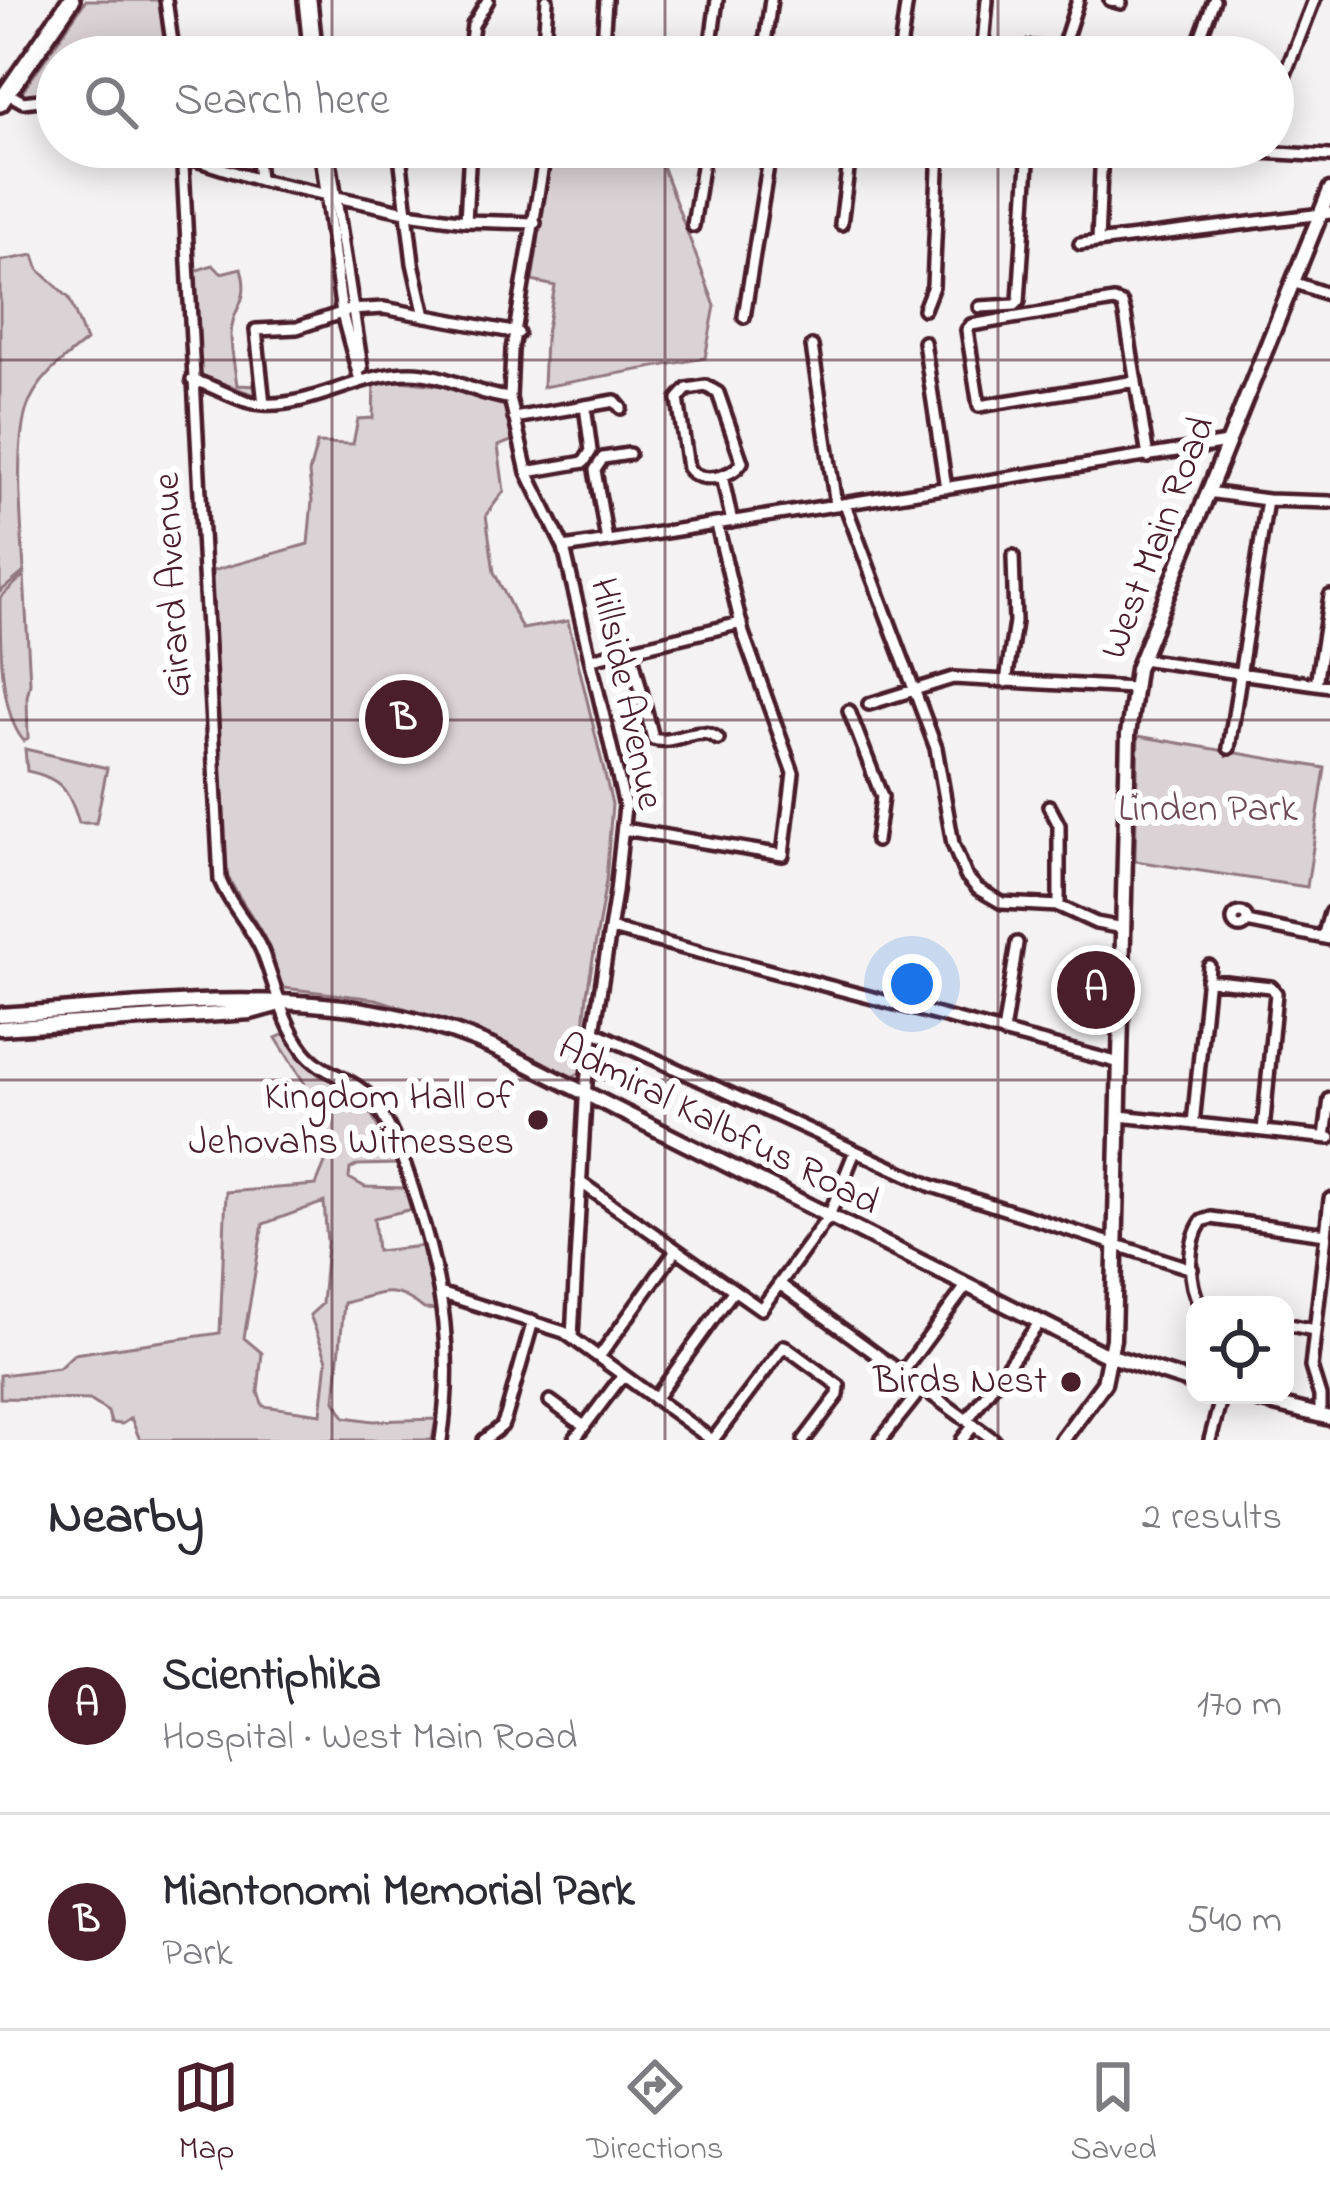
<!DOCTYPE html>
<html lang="en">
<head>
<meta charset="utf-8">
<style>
  :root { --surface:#fff; --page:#f7f7f7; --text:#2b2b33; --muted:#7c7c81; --line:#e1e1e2; --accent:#4a1f2b }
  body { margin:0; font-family:"Indie Flower",sans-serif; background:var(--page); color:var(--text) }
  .controls { position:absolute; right:36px; bottom:36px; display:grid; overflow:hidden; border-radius:24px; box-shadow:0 6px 30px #0003 }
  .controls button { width:108px; height:108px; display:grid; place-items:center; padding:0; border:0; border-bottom:3px solid var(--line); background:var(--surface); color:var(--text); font:60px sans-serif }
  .you { position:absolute; left:912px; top:984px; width:42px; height:42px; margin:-30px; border:9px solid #fff; border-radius:50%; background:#1a73e8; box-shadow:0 0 0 18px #1a73e833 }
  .badge { display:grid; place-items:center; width:78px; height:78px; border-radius:50%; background:var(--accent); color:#fff; font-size:39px; font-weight:700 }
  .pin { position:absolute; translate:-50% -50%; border:6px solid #fff; box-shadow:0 3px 12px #0006 }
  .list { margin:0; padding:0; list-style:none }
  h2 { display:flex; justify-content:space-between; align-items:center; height:156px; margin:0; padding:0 48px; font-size:51px }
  h2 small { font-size:39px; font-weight:400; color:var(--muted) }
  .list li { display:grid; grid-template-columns:78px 1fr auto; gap:36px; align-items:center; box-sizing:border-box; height:216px; padding:0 48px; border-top:3px solid var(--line) }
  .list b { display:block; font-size:45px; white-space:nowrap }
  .list p { margin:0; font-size:39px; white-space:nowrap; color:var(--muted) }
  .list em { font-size:39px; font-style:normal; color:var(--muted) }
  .icon { flex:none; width:66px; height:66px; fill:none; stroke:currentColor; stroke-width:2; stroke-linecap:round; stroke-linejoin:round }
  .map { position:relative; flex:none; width:1330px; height:1440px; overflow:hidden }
  .search { position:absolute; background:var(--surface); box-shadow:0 6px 30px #0003; left:36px; right:36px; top:36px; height:132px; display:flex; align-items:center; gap:30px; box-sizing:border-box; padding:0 42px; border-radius:66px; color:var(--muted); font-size:45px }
  .sheet { height:588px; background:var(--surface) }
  nav { display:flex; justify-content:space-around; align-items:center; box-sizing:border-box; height:168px; border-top:3px solid var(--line); background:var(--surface); font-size:33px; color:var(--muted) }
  nav a { display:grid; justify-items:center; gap:6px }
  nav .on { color:var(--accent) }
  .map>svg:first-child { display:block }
</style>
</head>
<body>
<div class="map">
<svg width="1330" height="1440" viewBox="0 0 1330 1440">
  <rect width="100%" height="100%" fill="#f4f2f2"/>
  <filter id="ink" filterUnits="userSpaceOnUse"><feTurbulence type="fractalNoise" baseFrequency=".00833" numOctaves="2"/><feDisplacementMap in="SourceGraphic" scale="24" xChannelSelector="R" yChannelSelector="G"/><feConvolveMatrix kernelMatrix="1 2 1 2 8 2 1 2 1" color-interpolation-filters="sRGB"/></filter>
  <g filter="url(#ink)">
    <!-- green -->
    <path fill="#dbd2d5" stroke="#927880" stroke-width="3" fill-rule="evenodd" d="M 86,0 L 160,0 L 168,57 L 57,57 L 57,94 L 20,95 Z
      M 553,147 L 655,147 L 715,306 L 705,358 L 543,387 L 545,339 L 555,286 L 532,281 Z
      M 34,255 L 39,270 L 69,298 L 86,341 C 64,358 34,382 26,411 C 14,455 22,526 24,572 L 0,592 L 0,261 Z
      M 213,265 L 221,273 L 241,268 C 251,305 232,304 231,335 C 231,351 235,369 237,385 L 258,386 L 258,396 L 199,375 L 194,271 Z
      M 400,381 L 445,386 L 507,407 L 514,440 L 498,446 L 504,491 L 486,515 L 494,572 L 522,629 L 568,621 L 612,804 L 606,881 L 587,994 L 580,1073 L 571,1077 L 464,1027 L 376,999 L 284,988 C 274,976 276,965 271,952 C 260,922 235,897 223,866 L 212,571 L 308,544 L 312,501 L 309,473 L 317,443 L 353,444 L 358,419 L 373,418 L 374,383 Z
      M 24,575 L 30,683 L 27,697 L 28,738 L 24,741 C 0,715 0,641 0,598 Z
      M 1138,736 L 1325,768 L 1307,887 L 1135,861 Z
      M 25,749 L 107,768 L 96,823 L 79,823 C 69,790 61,778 27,771 Z
      M 285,1034 L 299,1058 L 319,1075 L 362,1096 L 397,1164 L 358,1165 L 350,1169 L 349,1178 L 365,1187 L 405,1188 L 413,1209 L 374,1218 L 377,1251 L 423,1246 L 441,1310 L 424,1309 C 393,1283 381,1294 344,1303 L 335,1401 L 345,1417 L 373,1421 L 436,1419 L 432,1440 L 140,1440 L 131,1418 L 122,1424 L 111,1423 L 108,1412 L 90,1400 L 0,1398 L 0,1375 L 59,1368 L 74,1354 L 220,1333 L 226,1192 L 316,1185 L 333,1144 L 315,1100 L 276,1038 ZM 324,1202 L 327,1243 L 322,1304 L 310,1315 L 327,1360 L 321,1414 L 263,1406 L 258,1392 L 262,1353 L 244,1338 L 263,1224 Z"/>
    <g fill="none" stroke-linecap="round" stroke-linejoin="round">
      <defs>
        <path id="minor" d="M 166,0 L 174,57
          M 304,0 L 310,57
          M 311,0 L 317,57
          M 1110,0 L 1121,3
          M 1029,47 L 1057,49 L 1072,57
          M 1062,50 L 1078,0
          M 342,57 L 381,52 L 418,57
          M 469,57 L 473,25 L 488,0
          M 543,57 L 547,0
          M 602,57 L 606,0
          M 709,57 L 717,0
          M 763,57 L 771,0
          M 899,57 L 907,0
          M 982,57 L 987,0
          M 1193,57 L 1214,0
          M 7,93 L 23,102 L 57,98
          M 1273,105 L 1314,0
          M 101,147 L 113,159 L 186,157 L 259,180 L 415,214 L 466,221 L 535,223
          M 182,147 L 220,880 C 230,906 251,925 262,951 C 275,983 282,1023 304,1051 C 324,1077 359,1078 376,1105 C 396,1135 408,1172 418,1206 C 443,1286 454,1357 441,1440
          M 256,147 L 259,180
          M 320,147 L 342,314 L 360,380
          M 328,147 L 362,368
          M 399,147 L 413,263 L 425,316
          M 546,147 L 512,350 L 510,398 L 527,472 L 564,548 L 625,806 L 616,892 L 586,1082 L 572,1337
          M 1174,147 L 1330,156
          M 466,221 L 470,147
          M 841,224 L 851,147
          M 693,226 L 705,147
          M 1098,242 L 1102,147
          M 1080,244 L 1330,213
          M 1293,282 L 1330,295
          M 980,307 L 1015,305 L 1019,301 L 1029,147
          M 924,309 L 933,286 L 939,147
          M 744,317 L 771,147
          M 924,342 L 946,488
          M 812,346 L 836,505
          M 192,380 C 216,386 239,403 263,404 C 313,407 359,373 410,373 C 446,373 475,395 510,398
          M 1136,381 L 979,406 L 967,330 L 971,325 L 1114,301 L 1122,304 L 1125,314 L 1148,457
          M 706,386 L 718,393 L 742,462 C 732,478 700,485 688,468 L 678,399 L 687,389 Z
          M 264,404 L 256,330 L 297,328 L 350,310 L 384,308 L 518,333
          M 514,418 L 615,401 L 621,408
          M 603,458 L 595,470 L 607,541
          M 603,458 L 629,454
          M 584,462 L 591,451 L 585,406
          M 527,472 L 584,462
          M 722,476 L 732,522
          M 1207,492 L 1267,500 L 1330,502
          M 845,504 L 936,748 L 953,844 L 966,876 L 978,889 L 1002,903 L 1059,906 L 1096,923 L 1123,928
          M 564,548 L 1227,443
          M 631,650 L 653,739 C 675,746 699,723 718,739
          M 591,659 L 741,623
          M 1141,659 L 1330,686
          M 1006,682 L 1015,622 L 1013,556
          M 1316,684 L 1330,596
          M 869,704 L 953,678 L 1133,688
          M 849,711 L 882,797 L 876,841
          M 1229,748 L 1267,500
          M 1049,806 L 1059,825 L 1059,906
          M 624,829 L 783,855 L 793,773 L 743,633 L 717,525
          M1233 920a7 7 0 1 1 14 0a7 7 0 1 1-14 0Z
          M 1247,922 L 1330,939
          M 611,929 L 1120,1063
          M 1323,937 L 1330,913
          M 1207,980 L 1271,987 L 1276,993 L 1263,1131
          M 593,1031 L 932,1186 L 1192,1269
          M 1003,1033 L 1017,943
          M 1119,1116 L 1330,1138
          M 1193,1124 L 1209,966
          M 1325,1137 L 1330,1099
          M 580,1182 L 761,1309 L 829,1216 L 855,1151
          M 781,1285 L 994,1440
          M 443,1294 L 564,1332 L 712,1440
          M 1200,1305 C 1187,1282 1187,1243 1202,1221 L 1211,1218 L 1326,1234
          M 1285,1324 L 1314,1330
          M 599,1357 L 676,1250
          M 902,1373 L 967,1285
          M 655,1399 L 734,1290
          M 550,1401 L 584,1426
          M 1320,1415 L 1320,1396 L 1311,1367 L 1330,1199
          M 967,1420 L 1040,1322
          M 484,1440 L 502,1426 L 506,1416 L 533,1321
          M 574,1440 L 623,1375
          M 713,1440 L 784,1346 L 839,1386 L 838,1395 L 804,1440
          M 881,1440 L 923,1387
          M 962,1440 L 974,1425
          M 1210,1440 L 1222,1395"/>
        <path id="major" d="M 0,1015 C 167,1005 342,977 499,1050 L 1102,1353 L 1195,1383
          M 0,1028 L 251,1012 L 280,1004
          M 1239,1395 L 1330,1418
          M 1062,1440 L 1104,1383 L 1113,1339 L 1128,735 L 1137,669 L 1330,190"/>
        <path id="highway" d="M 0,103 L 71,0"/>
      </defs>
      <!-- minor casing -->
      <use href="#minor" stroke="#4a1f2b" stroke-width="18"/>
      <!-- major casing -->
      <use href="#major" stroke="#4a1f2b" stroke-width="21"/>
      <!-- highway casing -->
      <use href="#highway" stroke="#4a1f2b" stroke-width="24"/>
      <!-- minor -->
      <use href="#minor" stroke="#fff" stroke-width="9"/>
      <!-- major -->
      <use href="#major" stroke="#fff" stroke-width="12"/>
      <!-- highway -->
      <use href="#highway" stroke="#fff" stroke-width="15"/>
    </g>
  </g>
  <!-- grid -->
  <path fill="none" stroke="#4a1f2b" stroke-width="3" stroke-opacity="0.55" d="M 332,0 L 332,57M 665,0 L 665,57M 998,0 L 998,57M 332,147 L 332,1440M 665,147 L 665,1440M 998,147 L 998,1440M 0,360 L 1330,360M 0,720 L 1330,720M 0,1080 L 1330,1080"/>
  <!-- markers -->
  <g fill="#4a1f2b" stroke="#fff" stroke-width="4.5">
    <circle cx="538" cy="1120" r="12"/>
    <circle cx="1071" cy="1382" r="12"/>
  </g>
  <g text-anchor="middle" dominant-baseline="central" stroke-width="12" stroke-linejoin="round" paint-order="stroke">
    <!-- street labels -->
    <g font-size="39" fill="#4a1f2b" stroke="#fff">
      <text transform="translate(1159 538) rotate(-69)">West Main Road</text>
      <text transform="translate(174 585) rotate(-93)">Girard Avenue</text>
      <text transform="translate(625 694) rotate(78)">Hillside Avenue</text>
      <text transform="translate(718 1126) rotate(27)">Admiral Kalbfus Road</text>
    </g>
    <!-- park labels -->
    <g font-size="39" fill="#6e4c56" stroke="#fff">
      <text x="1208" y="810">Linden Park</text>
    </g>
    <!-- poi labels -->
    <g font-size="39" fill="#4a1f2b" stroke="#fff" text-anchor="end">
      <text x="514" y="1098">Kingdom Hall of<tspan x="514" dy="45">Jehovahs Witnesses</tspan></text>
      <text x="1047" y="1382">Birds Nest</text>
    </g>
  </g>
</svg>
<div class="controls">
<button><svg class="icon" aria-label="locate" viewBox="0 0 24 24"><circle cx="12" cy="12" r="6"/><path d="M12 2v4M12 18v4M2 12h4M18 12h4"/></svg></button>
</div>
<div class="you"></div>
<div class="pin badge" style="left:1096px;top:990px">A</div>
<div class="pin badge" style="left:404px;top:719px">B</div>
<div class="search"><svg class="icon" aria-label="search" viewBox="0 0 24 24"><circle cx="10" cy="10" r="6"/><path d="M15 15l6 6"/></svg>Search here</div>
</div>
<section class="sheet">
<h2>Nearby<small>2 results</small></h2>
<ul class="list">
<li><span class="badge">A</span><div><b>Scientiphika</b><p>Hospital · West Main Road</p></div><em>170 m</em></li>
<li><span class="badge">B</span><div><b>Miantonomi Memorial Park</b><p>Park</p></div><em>540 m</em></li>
</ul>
</section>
<nav>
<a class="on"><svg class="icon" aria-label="map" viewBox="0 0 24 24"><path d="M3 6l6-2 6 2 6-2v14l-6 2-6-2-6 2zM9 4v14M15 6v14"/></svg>Map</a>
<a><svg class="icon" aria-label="directions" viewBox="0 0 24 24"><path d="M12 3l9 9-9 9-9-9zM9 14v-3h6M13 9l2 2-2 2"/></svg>Directions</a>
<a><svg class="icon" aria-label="saved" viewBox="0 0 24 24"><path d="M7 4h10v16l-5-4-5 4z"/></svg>Saved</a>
</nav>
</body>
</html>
